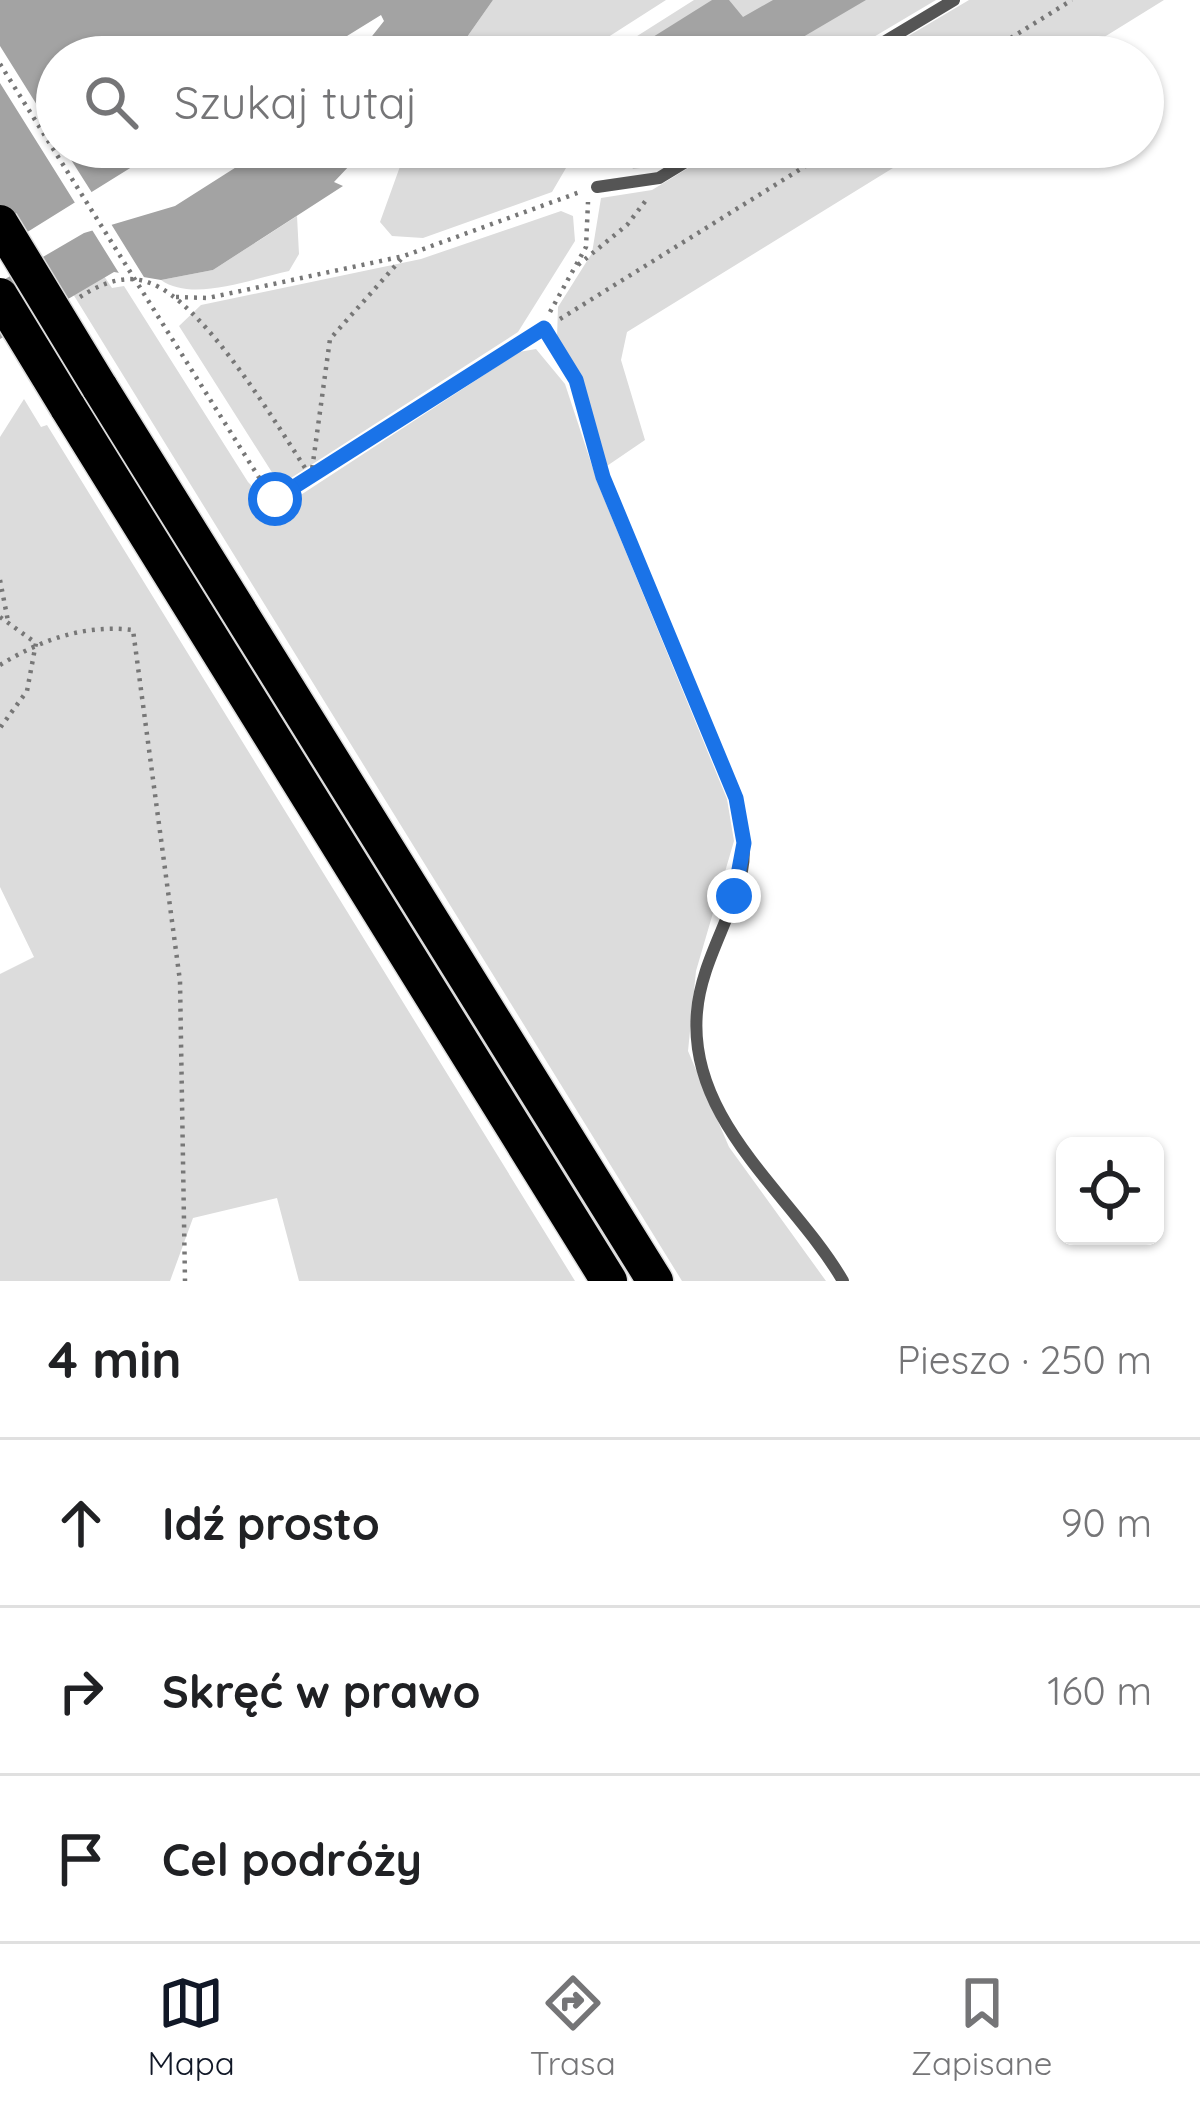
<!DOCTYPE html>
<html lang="pl">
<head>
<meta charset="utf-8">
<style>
  :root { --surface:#fff; --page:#f2f2f2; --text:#202124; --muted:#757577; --line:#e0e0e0; --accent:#111827 }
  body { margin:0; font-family:Quicksand,sans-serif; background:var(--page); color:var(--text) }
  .controls { position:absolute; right:36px; bottom:36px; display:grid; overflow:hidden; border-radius:18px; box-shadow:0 3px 9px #0004 }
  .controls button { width:108px; height:108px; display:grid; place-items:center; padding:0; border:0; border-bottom:3px solid var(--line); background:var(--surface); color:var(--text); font:60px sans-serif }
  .stop { position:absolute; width:36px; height:36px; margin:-27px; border:9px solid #1a73e8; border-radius:50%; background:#fff }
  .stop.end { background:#1a73e8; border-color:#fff; box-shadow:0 3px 12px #0008 }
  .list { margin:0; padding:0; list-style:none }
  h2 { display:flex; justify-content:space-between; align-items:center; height:156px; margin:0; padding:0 48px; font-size:51px }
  h2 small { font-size:39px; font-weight:400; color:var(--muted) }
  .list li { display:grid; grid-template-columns:78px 1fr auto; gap:36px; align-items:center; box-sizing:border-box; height:168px; padding:0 48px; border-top:3px solid var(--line) }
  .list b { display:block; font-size:45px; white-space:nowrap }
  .list em { font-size:39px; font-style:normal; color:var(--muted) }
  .icon { flex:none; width:66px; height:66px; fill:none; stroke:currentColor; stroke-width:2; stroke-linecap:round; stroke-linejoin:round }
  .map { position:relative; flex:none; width:1200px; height:1281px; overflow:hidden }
  .search { position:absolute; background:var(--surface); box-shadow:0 3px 9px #0004; left:36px; right:36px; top:36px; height:132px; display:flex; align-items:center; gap:30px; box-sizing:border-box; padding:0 42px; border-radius:66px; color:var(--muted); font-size:45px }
  .sheet { height:660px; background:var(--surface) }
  nav { display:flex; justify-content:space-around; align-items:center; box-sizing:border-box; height:168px; border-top:3px solid var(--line); background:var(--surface); font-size:33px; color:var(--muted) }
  nav a { display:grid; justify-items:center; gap:6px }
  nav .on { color:var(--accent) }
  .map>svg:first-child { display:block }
</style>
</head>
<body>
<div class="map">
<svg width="1200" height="1281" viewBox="0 0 1200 1281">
  <rect width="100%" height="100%" fill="#fff"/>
  <!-- green -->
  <path fill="#dcdcdc" d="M 493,0 L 666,0 L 577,57 L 440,57 L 444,53 L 453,57 Z
    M 694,0 L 936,0 L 840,57 L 604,57 Z
    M 969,0 L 1164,0 L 1072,57 L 873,57 Z
    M 407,147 L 555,147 L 566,168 L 552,192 L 423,238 L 392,236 L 380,222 Z
    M 620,147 L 688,147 L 655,166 L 633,169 Z
    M 723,147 L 927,147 L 627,332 L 621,360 L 645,440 L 601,470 L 557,338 L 558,307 L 592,253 L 601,198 L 652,190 Z
    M 561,211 L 573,216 L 575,241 L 518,332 L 280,485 L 179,326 L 201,305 L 421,259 Z
    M 297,216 L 299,254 L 289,271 C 254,278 193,303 161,280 L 213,270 Z
    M 104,276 L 112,288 L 124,286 L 248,482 L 271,506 L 293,500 L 519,352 L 536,349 L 565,384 L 598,484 L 727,799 L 734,841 L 696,971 L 688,1051 L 729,1147 L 826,1281 L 682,1281 L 73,294 Z
    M 24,399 L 41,427 L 47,425 L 575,1281 L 299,1281 L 277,1198 L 193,1218 L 170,1281 L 0,1281 L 0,974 L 34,957 L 0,887 L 0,437 Z"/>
  <!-- water -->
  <path fill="#a3a3a3" d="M 0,0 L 493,0 L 453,57 L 382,57 L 365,45 L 384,21 L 381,15 L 313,57 L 57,57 L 57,147 L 164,147 L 0,249 Z
    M 712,0 L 729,0 L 743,17 L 773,0 L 866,0 L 769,57 L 621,57 Z
    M 268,147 L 367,147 L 334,182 L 343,186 L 213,270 L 161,280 L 114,272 L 0,339 L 0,282 L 84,233 L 175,206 Z"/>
  <!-- pier -->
  <path fill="#fff" d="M 0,46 L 57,137 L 57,147 L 63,147 L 94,196 L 77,206 L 0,83 Z
    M 108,219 L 147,282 L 122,278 L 89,225 Z"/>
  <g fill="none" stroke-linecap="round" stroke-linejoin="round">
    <defs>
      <path id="motorway" d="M 99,386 L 655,1281
        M 67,406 L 609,1281"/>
    </defs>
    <!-- motorway casing -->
    <use href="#motorway" stroke="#dbdbdb" stroke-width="39"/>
    <!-- path -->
    <path stroke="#777" stroke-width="4.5" stroke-dasharray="3 6" stroke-linecap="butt" d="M 980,57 L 1072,0
      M 578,265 L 627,225 L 647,199
      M 80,297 C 100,284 126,273 150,283 C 205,303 278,427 311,477
      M 176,297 L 208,298 L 404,256 L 580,192
      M 550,312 L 586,247 L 588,202
      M 560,319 L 836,147
      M 258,476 L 275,499 L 530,338
      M 311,477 L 330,339 L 404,256
      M 0,580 L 8,621
      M 0,617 L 36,643 L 27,691 L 0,728
      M 0,665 C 41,640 84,624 133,630 L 180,981 L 185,1281"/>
    <!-- service -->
    <path stroke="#555" stroke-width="12" d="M 859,57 L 954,0
      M 597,187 L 659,178 L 710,147
      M 544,328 L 576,380 L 603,477 L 736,798 C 741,823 747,847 742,871 C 732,919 701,962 697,1012 C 687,1122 794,1196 843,1281"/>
    <!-- motorway -->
    <use href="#motorway" stroke="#000" stroke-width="36"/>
    <defs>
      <path id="motorway-bridge" d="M 0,223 L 99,386
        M 0,296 L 67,406"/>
    </defs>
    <!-- motorway-bridge casing -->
    <use href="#motorway-bridge" stroke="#dbdbdb" stroke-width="39" stroke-linecap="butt"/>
    <!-- path-bridge -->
    <path stroke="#777" stroke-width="4.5" stroke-dasharray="3 6" stroke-linecap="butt" d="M 0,64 L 258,476"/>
    <!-- motorway-bridge -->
    <use href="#motorway-bridge" stroke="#000" stroke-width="36"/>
  </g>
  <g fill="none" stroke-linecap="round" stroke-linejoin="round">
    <!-- route -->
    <path stroke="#1a73e8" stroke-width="15" d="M 275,499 L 544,328 L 576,380 L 603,477 L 736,798 L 744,843 L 734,896"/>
  </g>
</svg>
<div class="controls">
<button><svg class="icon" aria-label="locate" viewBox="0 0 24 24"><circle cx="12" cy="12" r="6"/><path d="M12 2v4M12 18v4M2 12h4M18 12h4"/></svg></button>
</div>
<div class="stop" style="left:275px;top:499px"></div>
<div class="stop end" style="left:734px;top:896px"></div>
<div class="search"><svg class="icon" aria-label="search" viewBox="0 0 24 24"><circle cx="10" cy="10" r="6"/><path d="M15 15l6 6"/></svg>Szukaj tutaj</div>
</div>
<section class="sheet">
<h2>4 min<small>Pieszo · 250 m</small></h2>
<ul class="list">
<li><svg class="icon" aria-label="ahead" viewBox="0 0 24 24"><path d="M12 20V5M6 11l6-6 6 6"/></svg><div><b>Idź prosto</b></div><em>90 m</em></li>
<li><svg class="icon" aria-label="right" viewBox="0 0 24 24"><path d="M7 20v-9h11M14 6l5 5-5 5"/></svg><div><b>Skręć w prawo</b></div><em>160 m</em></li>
<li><svg class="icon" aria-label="arrive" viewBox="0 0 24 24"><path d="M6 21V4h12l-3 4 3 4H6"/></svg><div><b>Cel podróży</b></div></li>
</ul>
</section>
<nav>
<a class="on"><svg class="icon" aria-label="map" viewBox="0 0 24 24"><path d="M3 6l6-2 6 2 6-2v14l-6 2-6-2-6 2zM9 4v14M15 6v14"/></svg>Mapa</a>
<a><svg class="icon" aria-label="directions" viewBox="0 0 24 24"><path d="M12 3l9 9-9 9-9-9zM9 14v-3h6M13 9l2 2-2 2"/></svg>Trasa</a>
<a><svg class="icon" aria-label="saved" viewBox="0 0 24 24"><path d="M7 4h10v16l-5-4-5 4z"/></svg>Zapisane</a>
</nav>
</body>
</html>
